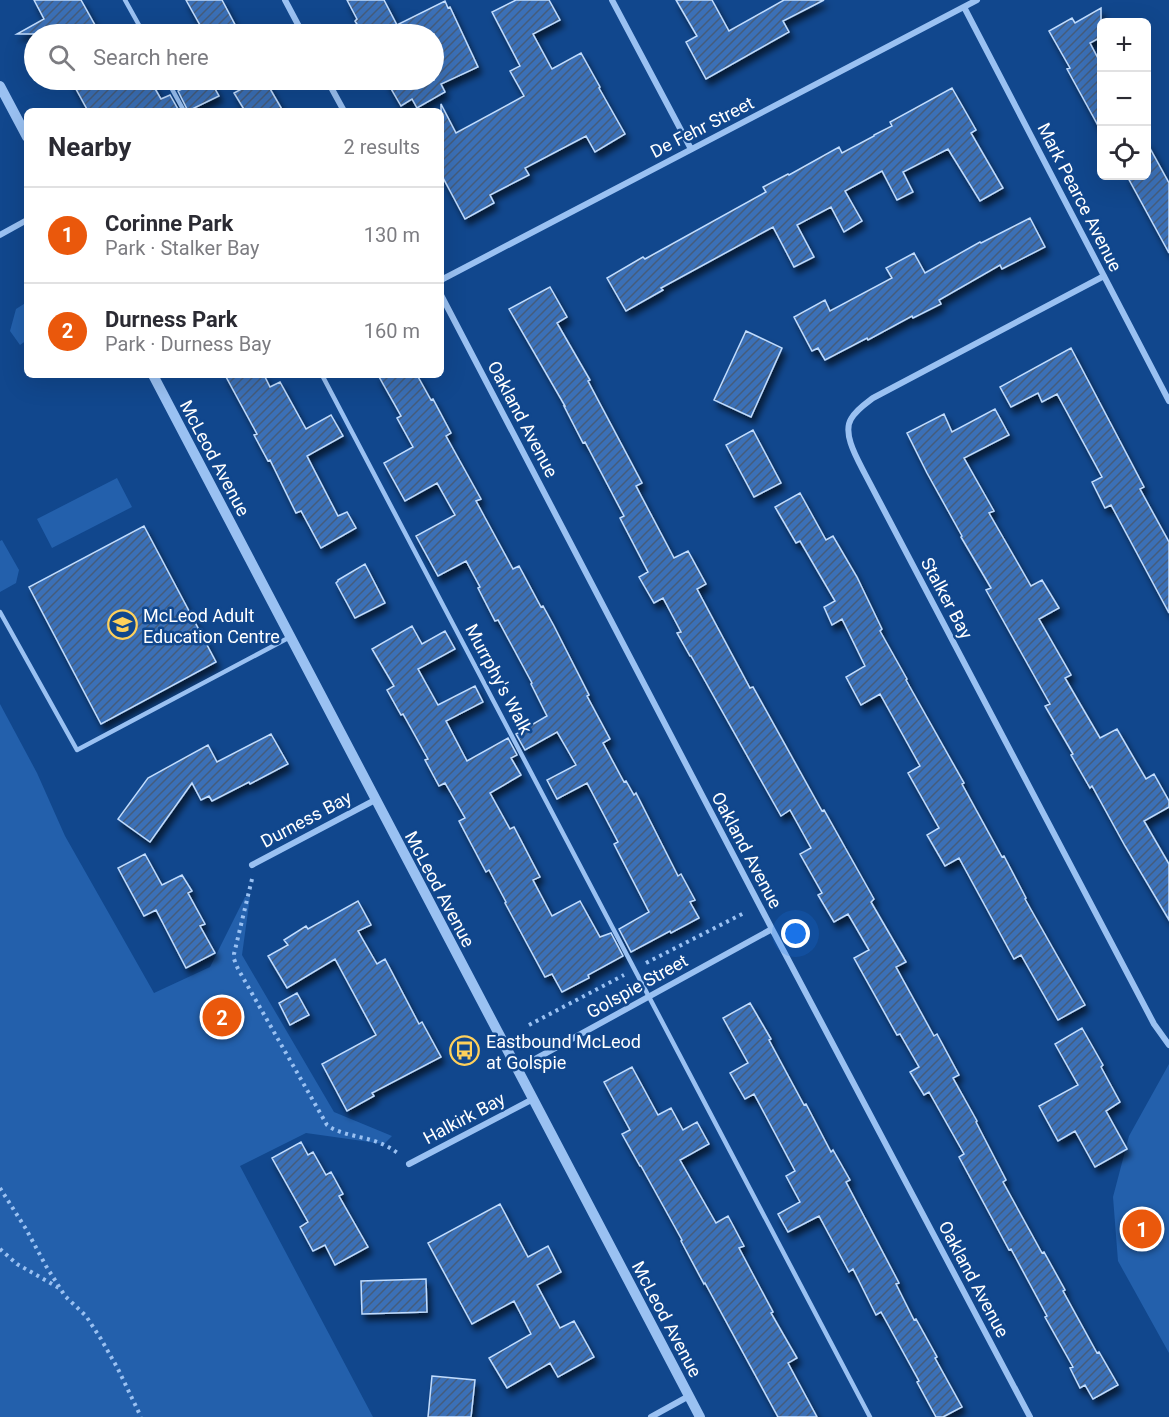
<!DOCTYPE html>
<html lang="en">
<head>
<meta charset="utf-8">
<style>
  :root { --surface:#fff; --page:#f7f7f7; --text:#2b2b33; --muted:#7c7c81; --line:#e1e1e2; --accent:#ea580c }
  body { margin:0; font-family:Roboto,sans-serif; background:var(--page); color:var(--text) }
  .controls { position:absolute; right:18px; top:18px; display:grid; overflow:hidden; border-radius:9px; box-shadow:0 6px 24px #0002 }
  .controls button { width:54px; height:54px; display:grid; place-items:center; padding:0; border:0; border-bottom:2px solid var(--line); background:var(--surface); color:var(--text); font:30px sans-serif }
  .you { position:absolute; left:796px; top:934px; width:21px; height:21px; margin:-15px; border:4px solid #fff; border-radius:50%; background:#1a73e8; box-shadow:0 0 0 9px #1a73e833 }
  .badge { display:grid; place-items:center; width:39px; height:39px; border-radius:50%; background:var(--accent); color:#fff; font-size:20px; font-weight:700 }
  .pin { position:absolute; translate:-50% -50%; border:3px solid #fff; box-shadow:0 2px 6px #0006 }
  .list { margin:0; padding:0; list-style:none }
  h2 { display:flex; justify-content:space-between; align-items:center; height:78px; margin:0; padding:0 24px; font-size:26px }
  h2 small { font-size:20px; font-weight:400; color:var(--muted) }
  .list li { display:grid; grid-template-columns:39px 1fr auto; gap:18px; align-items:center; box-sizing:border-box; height:96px; padding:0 24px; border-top:2px solid var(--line) }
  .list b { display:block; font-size:22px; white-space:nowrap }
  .list p { margin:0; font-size:20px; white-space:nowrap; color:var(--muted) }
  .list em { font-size:20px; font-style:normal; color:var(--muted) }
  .icon { flex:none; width:33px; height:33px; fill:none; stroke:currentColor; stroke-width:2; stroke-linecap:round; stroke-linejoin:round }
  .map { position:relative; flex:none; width:1169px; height:1417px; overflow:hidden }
  .search { position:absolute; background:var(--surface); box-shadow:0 6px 24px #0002; left:24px; top:24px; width:420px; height:66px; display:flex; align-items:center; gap:15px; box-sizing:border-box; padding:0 21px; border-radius:33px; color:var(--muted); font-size:22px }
  .panel { position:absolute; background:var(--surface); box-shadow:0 6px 24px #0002; left:24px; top:108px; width:420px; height:270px; border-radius:9px }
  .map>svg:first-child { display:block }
</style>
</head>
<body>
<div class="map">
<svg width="1169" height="1417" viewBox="0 0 1169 1417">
  <defs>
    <pattern id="building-hatch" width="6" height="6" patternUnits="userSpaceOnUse" patternTransform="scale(1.5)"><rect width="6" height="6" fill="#3a70b7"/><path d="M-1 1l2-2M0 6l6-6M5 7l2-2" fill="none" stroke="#445c7c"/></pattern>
    <filter id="shadow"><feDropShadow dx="3.5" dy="6" stdDeviation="3" flood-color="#0009"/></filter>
  </defs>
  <rect width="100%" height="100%" fill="#11478d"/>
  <!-- green -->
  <path fill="#2360ac" d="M 27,302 L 27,340 L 20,345 L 10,331 L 16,309 Z
    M 117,478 L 132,507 L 52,548 L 37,519 Z
    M 2,540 L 19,570 L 16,583 L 0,592 L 0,541 Z
    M 0,704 L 37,773 L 65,836 L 154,993 L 210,967 L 245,897 L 250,897 L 242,955 L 334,1112 L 392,1136 L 384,1144 L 306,1133 L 240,1166 L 373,1417 L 0,1417 Z
    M 1169,1064 L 1169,1353 L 1118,1261 L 1113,1197 L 1129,1136 Z"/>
  <!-- building -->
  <path fill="url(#building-hatch)" stroke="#c1dcfd" stroke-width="1.5" filter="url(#shadow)" d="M 34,0 L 81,0 L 100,34 L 17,34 L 44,19 Z
    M 186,0 L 222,0 L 240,34 L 205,34 Z
    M 347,0 L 384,0 L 397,25 L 445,1 L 448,8 L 450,7 L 478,67 L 441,84 L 445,92 L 417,108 L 412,99 L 401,106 L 386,80 L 434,80 L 434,34 L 363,34 L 355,21 L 357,19 Z
    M 516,0 L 549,0 L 560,20 L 533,34 L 552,69 L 581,53 L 600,87 L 599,88 L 625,134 L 595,152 L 586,136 L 525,168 L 529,175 L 490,195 L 494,203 L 465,219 L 441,174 L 441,104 L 456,133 L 524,96 L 510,71 L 520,66 L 492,12 Z
    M 676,0 L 712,0 L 729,31 L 784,0 L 824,0 L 783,21 L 789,32 L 706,79 L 686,42 L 697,36 Z
    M 1101,8 L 1101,37 L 1090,43 L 1101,64 L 1101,131 L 1067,69 L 1070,68 L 1049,31 L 1072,18 L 1075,23 Z
    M 71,80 L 150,80 L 161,99 L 170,95 L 179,111 L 88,111 Z
    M 199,80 L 210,80 L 219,96 L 188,111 L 178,91 Z
    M 258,80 L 265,80 L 283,111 L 245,111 L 234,93 Z
    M 952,88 L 976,130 L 971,133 L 1003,188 L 980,201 L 948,149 L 903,172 L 913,192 L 897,200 L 882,171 L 845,191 L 862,221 L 844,232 L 831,207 L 797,225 L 814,257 L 794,267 L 773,227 L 661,288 L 663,290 L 626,311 L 607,278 L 643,257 L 645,259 L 766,192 L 763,187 L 788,174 L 789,175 L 839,147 L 842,153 L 874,136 L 874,135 L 892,126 L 890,122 Z
    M 1146,141 L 1169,183 L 1169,253 L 1127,176 L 1146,176 Z
    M 1030,218 L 1045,247 L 1002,269 L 1000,265 L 939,300 L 941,304 L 913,318 L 912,316 L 868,340 L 867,338 L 825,360 L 818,348 L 812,351 L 794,317 L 825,300 L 830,311 L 892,278 L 886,268 L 914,253 L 925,273 L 980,242 L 981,243 Z
    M 550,287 L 567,317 L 557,323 L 590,380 L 588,381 L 642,483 L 636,486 L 674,558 L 688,551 L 706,584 L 697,589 L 750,688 L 753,687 L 822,811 L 824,810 L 874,899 L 871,902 L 906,962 L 896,967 L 934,1036 L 937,1034 L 959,1075 L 953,1078 L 977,1121 L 976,1122 L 1006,1180 L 1003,1182 L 1042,1253 L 1044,1252 L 1065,1290 L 1063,1291 L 1097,1353 L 1099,1352 L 1118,1385 L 1093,1399 L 1085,1385 L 1080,1388 L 1070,1368 L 1073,1367 L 1045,1317 L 1047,1316 L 1011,1249 L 1009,1250 L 959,1157 L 964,1154 L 929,1092 L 924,1095 L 910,1072 L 919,1067 L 900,1034 L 897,1035 L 854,958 L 869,950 L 848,914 L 834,922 L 818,895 L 822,893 L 800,854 L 811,848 L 790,810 L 781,816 L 691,656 L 690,656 L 677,633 L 681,632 L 663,598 L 654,603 L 639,577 L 648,572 L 620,518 L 624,516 L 585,442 L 583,443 L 564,406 L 565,406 L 509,309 Z
    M 746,331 L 782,348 L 751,417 L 714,400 Z
    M 1071,348 L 1144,487 L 1140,489 L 1169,542 L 1169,613 L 1111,505 L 1105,508 L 1092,482 L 1102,477 L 1057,394 L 1042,402 L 1038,393 L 1011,407 L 1000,387 Z
    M 225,375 L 264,375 L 270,387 L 280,382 L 306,429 L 331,415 L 343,436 L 307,456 L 338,516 L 347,512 L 356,528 L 321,548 L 301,511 L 296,513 L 270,460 L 268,461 L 254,435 L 257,434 Z
    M 378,375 L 417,375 L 431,400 L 433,399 L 451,433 L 446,436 L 481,499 L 476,501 L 513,569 L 519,566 L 541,607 L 543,606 L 554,626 L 589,695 L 587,696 L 610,739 L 603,743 L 624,782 L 626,781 L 634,795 L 636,793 L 678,876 L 681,874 L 695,900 L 690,902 L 699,918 L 671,933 L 670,931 L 631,952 L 619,929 L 649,912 L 614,844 L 618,842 L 587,783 L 557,799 L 547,780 L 576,765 L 557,732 L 525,750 L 516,734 L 547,716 L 531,684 L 532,683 L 498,620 L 495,621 L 478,588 L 480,587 L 466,561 L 438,576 L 416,536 L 455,515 L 437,483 L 405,501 L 384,463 L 413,447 L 397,418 L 401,416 Z
    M 995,409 L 1009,435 L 964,458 L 994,511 L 989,513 L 1031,586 L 1042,580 L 1059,608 L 1039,619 L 1071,675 L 1065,678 L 1100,738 L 1117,729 L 1146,779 L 1154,774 L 1169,801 L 1169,807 L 1144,821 L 1169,864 L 1169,920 L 1125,846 L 1092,786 L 1090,788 L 1071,755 L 1073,754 L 1045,706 L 1050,704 L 986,590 L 991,588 L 961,537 L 962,536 L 927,473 L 907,433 L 944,414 L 952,432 Z
    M 753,430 L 781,483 L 754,497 L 726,445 Z
    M 800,493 L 826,540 L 833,536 L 857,577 L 882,629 L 880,631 L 907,679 L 906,680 L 964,783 L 962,784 L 1002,857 L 1004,856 L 1026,898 L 1025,899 L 1085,1005 L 1058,1020 L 1021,955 L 1014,959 L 959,858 L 945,866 L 927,835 L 939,828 L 908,773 L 920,766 L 880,694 L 861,705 L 846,677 L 865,666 L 842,619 L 832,625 L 824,607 L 835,601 L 800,541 L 796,543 L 775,507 Z
    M 144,526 L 216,662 L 101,724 L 29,587 Z
    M 365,564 L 385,603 L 355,618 L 336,583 L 338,581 L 338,580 Z
    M 412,626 L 422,644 L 445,631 L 455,649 L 418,669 L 438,705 L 475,686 L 483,702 L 446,721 L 467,761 L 508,738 L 517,755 L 511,758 L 521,775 L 490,793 L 510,829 L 514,827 L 540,877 L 533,880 L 552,916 L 580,901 L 600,937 L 611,933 L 623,956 L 588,975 L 589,978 L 562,992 L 552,974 L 545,977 L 505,903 L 506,902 L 489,870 L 486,872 L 459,821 L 465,818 L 445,783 L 439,786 L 425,760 L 428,759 L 403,714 L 401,715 L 387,690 L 394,686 L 372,649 Z
    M 271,734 L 288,764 L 250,784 L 249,782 L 212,801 L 209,796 L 201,800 L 192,783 L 150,842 L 118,819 L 148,778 L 208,745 L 217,762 Z
    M 145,854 L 162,885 L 182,875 L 192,891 L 188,893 L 205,924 L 200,926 L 215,953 L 186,968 L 156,910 L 144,916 L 118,868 Z
    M 358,901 L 371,925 L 358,931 L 377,964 L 385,959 L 419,1024 L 422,1022 L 441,1057 L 372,1093 L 374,1096 L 347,1111 L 322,1064 L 376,1035 L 335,959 L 287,988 L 268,956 L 288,945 L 284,940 L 306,926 L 308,929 Z
    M 297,993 L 309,1015 L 290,1025 L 279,1003 Z
    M 750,1003 L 771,1039 L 769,1040 L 804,1105 L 806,1104 L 831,1152 L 833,1150 L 850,1180 L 846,1182 L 899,1283 L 896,1284 L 914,1320 L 916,1319 L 937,1357 L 935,1358 L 962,1407 L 943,1417 L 936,1417 L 917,1382 L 919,1381 L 881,1312 L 876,1315 L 853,1269 L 849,1272 L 819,1216 L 788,1232 L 778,1214 L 800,1202 L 786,1176 L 795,1171 L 754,1094 L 745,1099 L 730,1073 L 748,1063 L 723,1018 Z
    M 1082,1028 L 1103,1065 L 1101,1067 L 1120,1102 L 1106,1111 L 1127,1149 L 1095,1167 L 1075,1131 L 1058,1141 L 1039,1106 L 1078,1085 L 1055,1044 Z
    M 632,1067 L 658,1115 L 671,1108 L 683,1130 L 697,1122 L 709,1144 L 680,1160 L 716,1223 L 728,1216 L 744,1246 L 739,1248 L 773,1312 L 771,1313 L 797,1358 L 788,1363 L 817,1417 L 778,1417 L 705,1283 L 704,1284 L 681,1241 L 682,1240 L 641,1166 L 640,1166 L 622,1134 L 630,1130 L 604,1082 Z
    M 301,1142 L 308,1155 L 313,1152 L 326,1175 L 331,1172 L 343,1194 L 339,1196 L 368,1247 L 335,1265 L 325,1245 L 313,1251 L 300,1227 L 308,1222 L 272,1158 Z
    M 500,1204 L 528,1257 L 548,1246 L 561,1272 L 537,1285 L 560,1328 L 574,1321 L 594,1357 L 558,1377 L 550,1363 L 507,1388 L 489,1358 L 531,1334 L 514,1301 L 472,1324 L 428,1243 Z
    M 426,1279 L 427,1312 L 362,1314 L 361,1281 Z
    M 432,1376 L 475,1380 L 471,1417 L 428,1417 Z"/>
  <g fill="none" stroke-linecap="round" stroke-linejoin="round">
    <!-- path -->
    <path stroke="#9ac1f2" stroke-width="4" stroke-dasharray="3 4.5" stroke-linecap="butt" d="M 252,879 L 234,954 L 234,959 L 238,969 L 327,1125 C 336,1132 348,1134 359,1137 C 374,1140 388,1145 400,1155
      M 646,963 L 746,912
      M 529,1025 L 624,975
      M 0,1188 L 26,1229 L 46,1266 L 65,1296 L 86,1316 L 101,1339 L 118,1369 L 141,1417
      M 0,1249 L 17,1264 L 59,1288"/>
    <!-- service -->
    <path stroke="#9ac1f2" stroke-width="4.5" d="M 125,0 L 144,34
      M 167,80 L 184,111
      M 322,375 C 506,722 687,1070 870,1417
      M 0,612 L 77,750 L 290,637"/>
    <!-- minor -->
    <path stroke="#9ac1f2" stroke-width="6" d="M 285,0 L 303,34
      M 612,0 L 691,149
      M 964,7 L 1169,401
      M 327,80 L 344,111
      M 0,235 L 27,220
      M 1104,276 L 873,398 C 865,404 856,410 851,419 C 842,434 858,460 865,474 L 1154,1024 L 1169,1045
      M 441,280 L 977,0
      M 441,295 L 772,929 L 1030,1417
      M 252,865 L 375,800
      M 517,1069 L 772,929
      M 409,1164 L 533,1099
      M 651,1417 L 689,1396"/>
    <!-- tertiary -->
    <path stroke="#9ac1f2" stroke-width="10" d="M 0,86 L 27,137
      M 153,375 L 700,1417"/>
  </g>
  <!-- icons -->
  <defs>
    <symbol id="school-ring" viewBox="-11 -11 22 22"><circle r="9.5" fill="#11478d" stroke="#ffd15b" stroke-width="1.5"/><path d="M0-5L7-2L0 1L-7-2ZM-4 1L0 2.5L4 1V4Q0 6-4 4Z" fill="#ffd15b"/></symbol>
    <symbol id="bus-ring" viewBox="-11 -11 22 22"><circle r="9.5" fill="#11478d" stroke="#ffd15b" stroke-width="1.5"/><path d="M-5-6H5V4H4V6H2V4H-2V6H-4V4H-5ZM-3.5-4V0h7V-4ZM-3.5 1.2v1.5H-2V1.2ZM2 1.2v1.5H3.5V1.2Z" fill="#ffd15b"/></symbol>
  </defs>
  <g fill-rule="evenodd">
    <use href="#school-ring" x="106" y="608" width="33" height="33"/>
    <use href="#bus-ring" x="448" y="1034" width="33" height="33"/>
  </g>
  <g text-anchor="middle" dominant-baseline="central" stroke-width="5" stroke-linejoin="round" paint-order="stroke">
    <!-- street labels -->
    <g font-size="18" fill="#fff" stroke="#11478d">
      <text transform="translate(702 127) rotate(-27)">De Fehr Street</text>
      <text transform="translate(1080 197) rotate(63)">Mark Pearce Avenue</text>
      <text transform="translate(523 419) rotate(62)">Oakland Avenue</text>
      <text transform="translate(215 458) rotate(62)">McLeod Avenue</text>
      <text transform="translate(947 598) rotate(62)">Stalker Bay</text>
      <text transform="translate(499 679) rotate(62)">Murrphy's Walk</text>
      <text transform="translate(306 819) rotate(-28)">Durness Bay</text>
      <text transform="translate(747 850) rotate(62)">Oakland Avenue</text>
      <text transform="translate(440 889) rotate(62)">McLeod Avenue</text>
      <text transform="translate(637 986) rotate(-29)">Golspie Street</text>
      <text transform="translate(464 1118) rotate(-28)">Halkirk Bay</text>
      <text transform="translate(974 1279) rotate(62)">Oakland Avenue</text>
      <text transform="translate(667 1319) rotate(62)">McLeod Avenue</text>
    </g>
    <!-- poi labels -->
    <g font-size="18" fill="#fff" stroke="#11478d" text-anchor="start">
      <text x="143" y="615">McLeod Adult<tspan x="143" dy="21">Education Centre</tspan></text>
      <text x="486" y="1041">Eastbound McLeod<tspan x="486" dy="21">at Golspie</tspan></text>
    </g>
  </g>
</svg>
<div class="controls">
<button>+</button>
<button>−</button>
<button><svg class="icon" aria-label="locate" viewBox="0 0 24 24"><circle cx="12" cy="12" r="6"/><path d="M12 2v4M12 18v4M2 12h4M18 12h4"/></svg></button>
</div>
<div class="you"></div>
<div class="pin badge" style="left:1142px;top:1229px">1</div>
<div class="pin badge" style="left:222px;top:1017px">2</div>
<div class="search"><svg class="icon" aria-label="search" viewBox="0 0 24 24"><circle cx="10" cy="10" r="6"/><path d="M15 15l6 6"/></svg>Search here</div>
<section class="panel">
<h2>Nearby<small>2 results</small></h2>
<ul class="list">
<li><span class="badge">1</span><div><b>Corinne Park</b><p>Park · Stalker Bay</p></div><em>130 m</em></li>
<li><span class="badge">2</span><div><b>Durness Park</b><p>Park · Durness Bay</p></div><em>160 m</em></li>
</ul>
</section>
</div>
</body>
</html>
